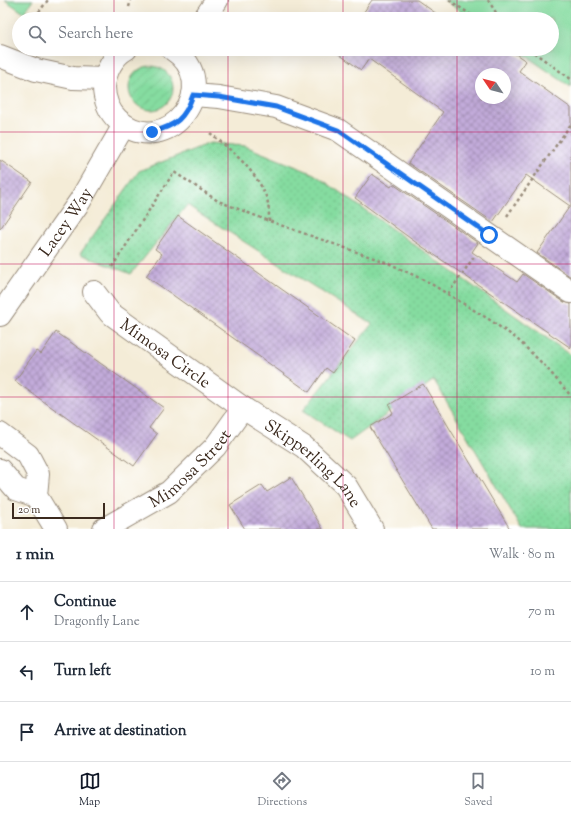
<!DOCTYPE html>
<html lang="en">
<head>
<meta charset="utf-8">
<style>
  :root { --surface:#fff; --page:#f2f2f3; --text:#1f2937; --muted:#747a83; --line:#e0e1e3; --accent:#111827 }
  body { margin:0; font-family:"Sorts Mill Goudy",serif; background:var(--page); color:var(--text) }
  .compass { position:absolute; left:475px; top:68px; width:36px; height:36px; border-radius:50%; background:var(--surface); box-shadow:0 4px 16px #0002; rotate:305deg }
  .scale { position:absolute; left:12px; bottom:10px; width:93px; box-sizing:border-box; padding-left:4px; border:2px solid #3b2a1e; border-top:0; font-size:11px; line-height:14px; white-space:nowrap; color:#3b2a1e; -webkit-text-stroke:3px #fff; paint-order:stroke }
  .stop { position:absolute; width:12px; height:12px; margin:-9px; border:3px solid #1a73e8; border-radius:50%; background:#fff }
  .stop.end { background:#1a73e8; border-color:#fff; box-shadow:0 1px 4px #0008 }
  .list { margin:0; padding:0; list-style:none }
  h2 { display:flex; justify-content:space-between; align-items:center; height:52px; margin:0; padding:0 16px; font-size:17px }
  h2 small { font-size:13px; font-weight:400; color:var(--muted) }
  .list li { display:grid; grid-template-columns:26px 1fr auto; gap:12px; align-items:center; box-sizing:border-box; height:60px; padding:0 16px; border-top:1px solid var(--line) }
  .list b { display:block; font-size:15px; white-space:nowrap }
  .list p { margin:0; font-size:13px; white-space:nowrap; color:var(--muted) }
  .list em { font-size:13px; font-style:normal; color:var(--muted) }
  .icon { flex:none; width:22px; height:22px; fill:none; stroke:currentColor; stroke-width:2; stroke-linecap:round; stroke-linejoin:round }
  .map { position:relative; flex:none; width:571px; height:529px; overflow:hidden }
  .search { position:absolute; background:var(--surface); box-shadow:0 4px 16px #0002; left:12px; right:12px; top:12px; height:44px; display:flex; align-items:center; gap:10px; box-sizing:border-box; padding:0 14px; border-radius:22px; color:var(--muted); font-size:15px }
  .sheet { height:232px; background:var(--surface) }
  nav { display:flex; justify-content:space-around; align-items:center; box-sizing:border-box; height:56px; border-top:1px solid var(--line); background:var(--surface); font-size:11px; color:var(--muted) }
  nav a { display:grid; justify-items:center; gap:2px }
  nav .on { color:var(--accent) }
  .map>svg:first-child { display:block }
  .grass { fill:url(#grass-dots); stroke:#60835f }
  .park { fill:#85dca0; stroke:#60835f }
  .garden { fill:url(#garden-furrows); stroke:#60835f }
  .building { fill:url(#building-cross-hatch); fill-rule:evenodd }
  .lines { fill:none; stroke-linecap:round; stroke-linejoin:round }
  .minor-casing { stroke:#988b7a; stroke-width:24 }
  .path { stroke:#988b7a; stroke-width:2.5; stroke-dasharray:3 3; stroke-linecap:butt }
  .minor { stroke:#fff; stroke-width:22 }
  .route { stroke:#1a73e8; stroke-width:5 }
  .grid { fill:none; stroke:#c2185b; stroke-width:1; stroke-opacity:0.55 }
  .labels { text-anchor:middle; stroke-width:4; stroke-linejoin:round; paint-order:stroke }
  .street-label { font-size:17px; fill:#3b2a1e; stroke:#fff }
</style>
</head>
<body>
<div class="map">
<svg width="571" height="529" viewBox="0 0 571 529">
  <defs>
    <pattern id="grass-dots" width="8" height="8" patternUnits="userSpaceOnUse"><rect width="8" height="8" fill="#85dca0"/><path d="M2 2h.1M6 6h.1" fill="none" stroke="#74bd89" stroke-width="1.8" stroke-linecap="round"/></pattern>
    <pattern id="garden-furrows" width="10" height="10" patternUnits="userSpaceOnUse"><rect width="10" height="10" fill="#85dca0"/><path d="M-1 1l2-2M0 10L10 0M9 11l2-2" fill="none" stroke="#74bd89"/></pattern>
    <pattern id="building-cross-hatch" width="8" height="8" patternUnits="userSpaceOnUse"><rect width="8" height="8" fill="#c2abda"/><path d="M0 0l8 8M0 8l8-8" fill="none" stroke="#9f8bb0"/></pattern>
  </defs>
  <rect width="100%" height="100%" fill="#fff"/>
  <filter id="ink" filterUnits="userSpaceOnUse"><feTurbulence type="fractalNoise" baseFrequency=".025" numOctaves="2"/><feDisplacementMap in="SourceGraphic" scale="8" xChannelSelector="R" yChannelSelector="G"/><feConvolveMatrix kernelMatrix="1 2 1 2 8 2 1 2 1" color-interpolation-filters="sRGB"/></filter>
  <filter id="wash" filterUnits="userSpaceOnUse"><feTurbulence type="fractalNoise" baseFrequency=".012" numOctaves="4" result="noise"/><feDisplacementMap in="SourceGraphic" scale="16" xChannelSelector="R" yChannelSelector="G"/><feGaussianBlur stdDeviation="0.9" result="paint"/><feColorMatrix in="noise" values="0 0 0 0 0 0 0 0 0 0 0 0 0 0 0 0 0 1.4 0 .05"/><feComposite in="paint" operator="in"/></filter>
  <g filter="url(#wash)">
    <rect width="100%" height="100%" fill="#f4ecd7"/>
    <path class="grass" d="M210,143L245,146L314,174L571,355V529H522L434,380L350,441L303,410L372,324L187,205L131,274L80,254L139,171Z"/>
    <g class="park">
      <path d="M5,0H33L24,13Z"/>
      <path d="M444,0H571V87L516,49H552V19H472Z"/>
    </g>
    <circle class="garden" cx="151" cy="88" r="22"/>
    <g id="blocks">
      <g class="building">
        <path d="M372,0H417L444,19H359Z"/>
        <path d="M338,49H508L526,61L519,71L571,108V277L537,253L570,206L526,175L493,222L408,163L443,112L369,59L361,70L336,52ZM481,74H505V98H481Z"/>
        <path d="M0,160L32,182L0,229Z"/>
        <path d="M372,174L391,187L393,184L478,243L472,252L517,282L523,274L564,302L571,304V348L414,241L355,198Z"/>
        <path d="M178,216L355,341L333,373L326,368L309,392L146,276L162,254L155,249Z"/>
        <path d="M56,332L164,408L149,428L157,434L134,466L15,381L36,351L41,354Z"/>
        <path d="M423,384L510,529H432L370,427L393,413L389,405Z"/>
        <path d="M291,477L323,529H245L230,505L262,485L267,492Z"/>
      </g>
    </g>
  </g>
  <g filter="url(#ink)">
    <use href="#blocks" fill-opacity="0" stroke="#988b7a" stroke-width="1"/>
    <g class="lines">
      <defs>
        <g id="minor">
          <path d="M204,19L217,0"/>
          <path d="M126,49C113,56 105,72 104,87C104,99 109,112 118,120C167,163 227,84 172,49"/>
          <path d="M0,56L36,70L73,78L105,79"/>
          <path d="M193,95L219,97L276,107L338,130L571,292"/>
          <path id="s1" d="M94,292L110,313L243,408L304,447L346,486L372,529"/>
          <path id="s2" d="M0,315L80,201L124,125"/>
          <path d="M0,434L28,455L38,474L36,496L56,529"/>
          <path d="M0,470L16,489L36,496"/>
          <path id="s3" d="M104,529L169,492L215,447L243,408"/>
        </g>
      </defs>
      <use href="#minor" class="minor-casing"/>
      <g class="path">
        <path d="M449,0L477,19"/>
        <path d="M488,0L500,19"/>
        <path d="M129,7L131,0"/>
        <path d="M35,17L48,0"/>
        <path d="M529,49L571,79"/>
        <path d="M210,133C232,151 257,171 267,199C269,206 269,214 269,221"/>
        <path d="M507,216L571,124"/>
        <path d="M112,267L174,172L218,201L269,221L388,263L428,282L490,320L517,339L545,366L571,396"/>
        <path d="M448,294L474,257"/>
      </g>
      <use href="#minor" class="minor"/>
    </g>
  </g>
  <g class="lines" filter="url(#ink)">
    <path class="route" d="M152,132C176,126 185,118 193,95L219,97L276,107L338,130L489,235"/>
  </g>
  <path class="grid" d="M114,0V19M228,0V19M343,0V19M457,0V19M114,49V529M228,49V529M343,49V529M457,49V529M0,132H571M0,264H571M0,397H571"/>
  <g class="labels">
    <g class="street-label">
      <text dy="6" stroke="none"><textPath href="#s2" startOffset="114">Lacey Way</textPath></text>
      <text dy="6" stroke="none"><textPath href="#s1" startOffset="95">Mimosa Circle</textPath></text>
      <text dy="6" stroke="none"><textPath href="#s1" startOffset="280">Skipperling Lane</textPath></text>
      <text dy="6" stroke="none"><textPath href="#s3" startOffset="106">Mimosa Street</textPath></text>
    </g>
  </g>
</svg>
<svg class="compass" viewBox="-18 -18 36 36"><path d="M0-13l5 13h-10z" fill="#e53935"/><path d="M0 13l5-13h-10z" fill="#747a83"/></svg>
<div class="scale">20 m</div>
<div class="stop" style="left:489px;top:235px"></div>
<div class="stop end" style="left:152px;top:132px"></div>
<div class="search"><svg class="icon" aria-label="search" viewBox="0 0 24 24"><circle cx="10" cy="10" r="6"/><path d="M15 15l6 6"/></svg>Search here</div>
</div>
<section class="sheet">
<h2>1 min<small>Walk · 80 m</small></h2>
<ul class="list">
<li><svg class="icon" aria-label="ahead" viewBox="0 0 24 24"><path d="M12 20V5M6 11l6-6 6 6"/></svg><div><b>Continue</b><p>Dragonfly Lane</p></div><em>70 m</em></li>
<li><svg class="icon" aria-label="left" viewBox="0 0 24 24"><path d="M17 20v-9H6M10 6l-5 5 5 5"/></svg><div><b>Turn left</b></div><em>10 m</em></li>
<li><svg class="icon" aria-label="arrive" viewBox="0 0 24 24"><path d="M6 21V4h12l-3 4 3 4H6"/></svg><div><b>Arrive at destination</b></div></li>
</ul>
</section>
<nav>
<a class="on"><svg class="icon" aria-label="map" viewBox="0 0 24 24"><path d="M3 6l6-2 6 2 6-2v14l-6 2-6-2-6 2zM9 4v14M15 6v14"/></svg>Map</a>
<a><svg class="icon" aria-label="directions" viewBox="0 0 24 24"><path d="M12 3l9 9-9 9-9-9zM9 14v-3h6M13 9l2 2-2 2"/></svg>Directions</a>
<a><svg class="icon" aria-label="saved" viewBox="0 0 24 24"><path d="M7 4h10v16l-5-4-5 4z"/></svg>Saved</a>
</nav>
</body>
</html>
